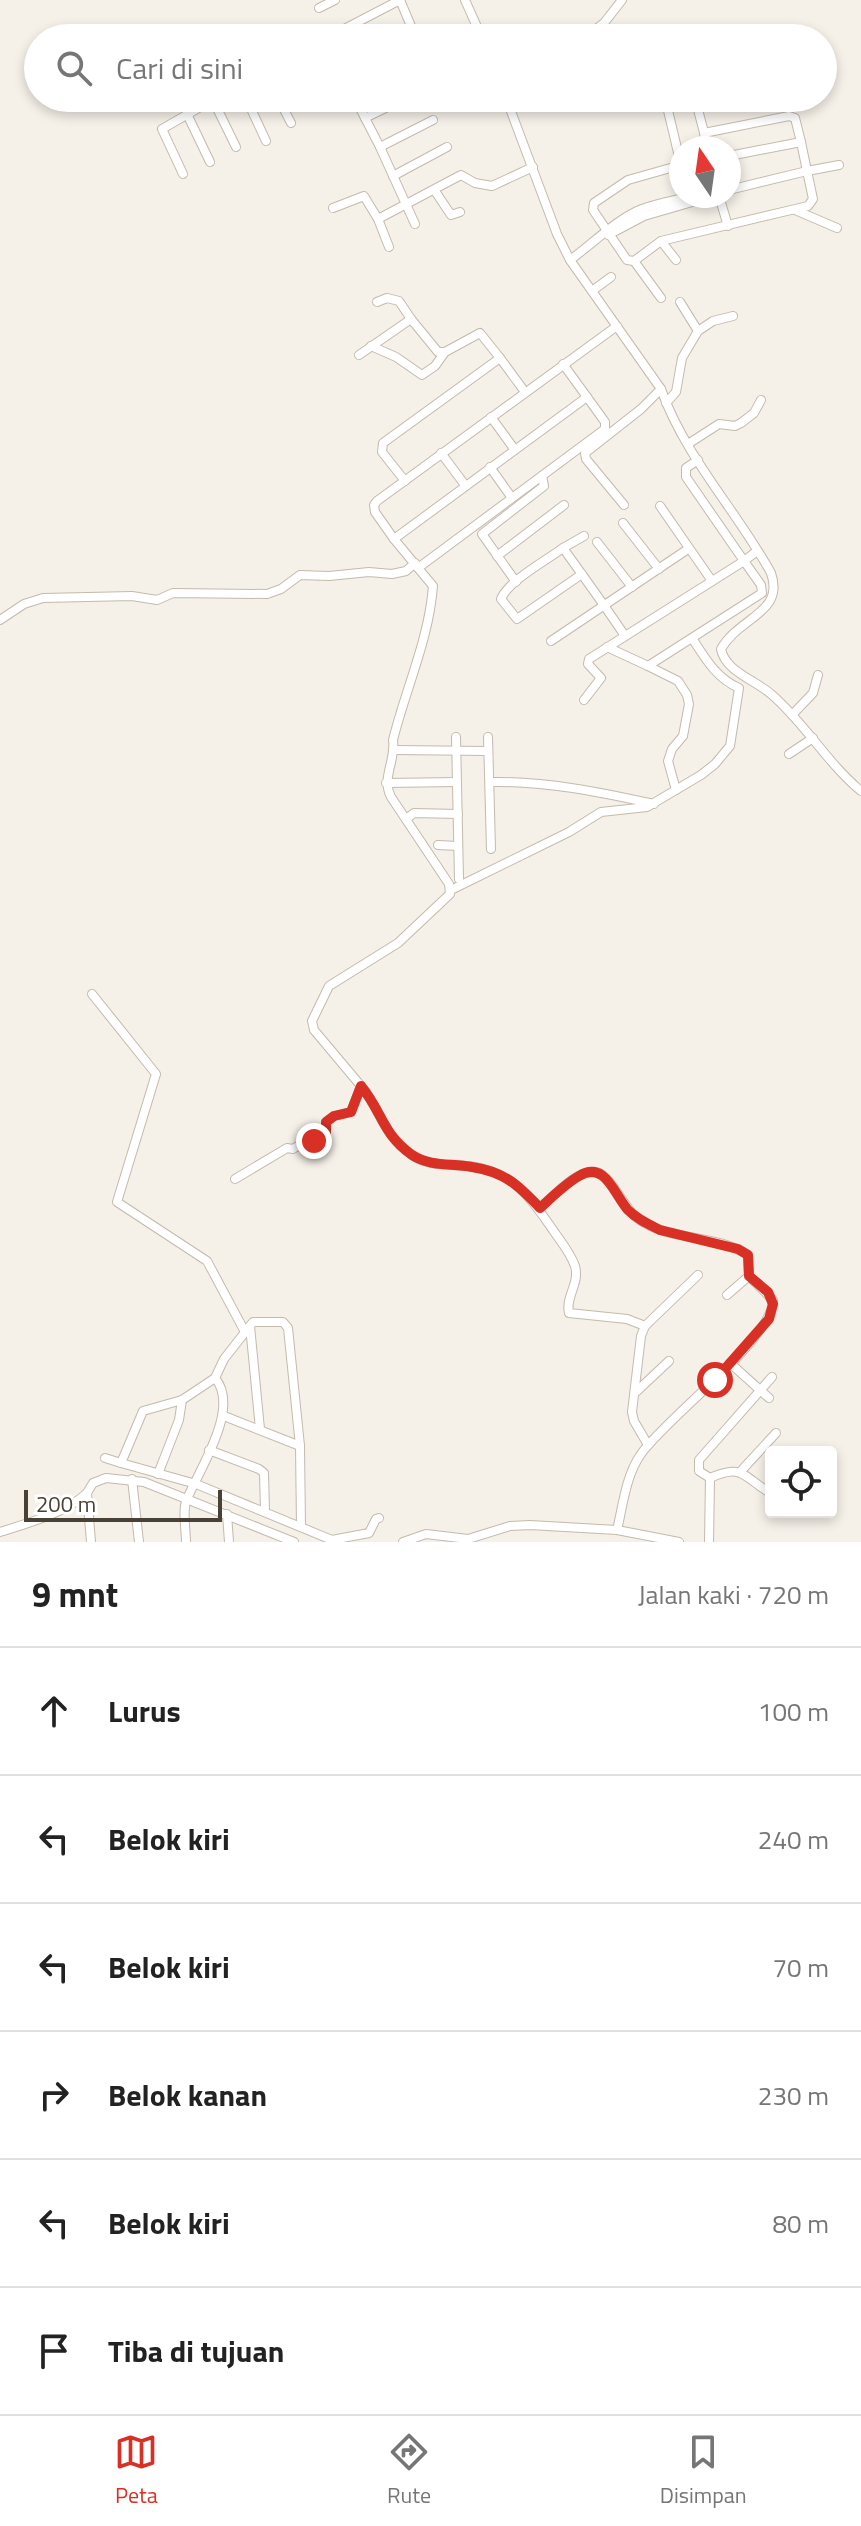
<!DOCTYPE html>
<html lang="id">
<head>
<meta charset="utf-8">
<style>
  :root { --surface:#fff; --page:#f2f2f2; --text:#222; --muted:#767676; --line:#e0e0e0; --accent:#d93025 }
  body { margin:0; font-family:"Titillium Web",sans-serif; background:var(--page); color:var(--text) }
  .controls { position:absolute; right:24px; bottom:24px; display:grid; overflow:hidden; border-radius:8px; box-shadow:0 4px 12px #0003 }
  .controls button { width:72px; height:72px; display:grid; place-items:center; padding:0; border:0; border-bottom:2px solid var(--line); background:var(--surface); color:var(--text); font:40px sans-serif }
  .compass { position:absolute; left:669px; top:136px; width:72px; height:72px; border-radius:50%; background:var(--surface); box-shadow:0 4px 12px #0003; rotate:347deg }
  .scale { position:absolute; left:24px; bottom:20px; width:198px; box-sizing:border-box; padding-left:8px; border:4px solid #494036; border-top:0; font-size:22px; line-height:28px; white-space:nowrap; color:#494036; -webkit-text-stroke:6px #fff; paint-order:stroke }
  .stop { position:absolute; width:24px; height:24px; margin:-18px; border:6px solid #d93025; border-radius:50%; background:#fff }
  .stop.end { background:#d93025; border-color:#fff; box-shadow:0 2px 8px #0008 }
  .list { margin:0; padding:0; list-style:none }
  h2 { display:flex; justify-content:space-between; align-items:center; height:104px; margin:0; padding:0 32px; font-size:34px }
  h2 small { font-size:26px; font-weight:400; color:var(--muted) }
  .list li { display:grid; grid-template-columns:52px 1fr auto; gap:24px; align-items:center; box-sizing:border-box; height:128px; padding:0 32px; border-top:2px solid var(--line) }
  .list b { display:block; font-size:30px; white-space:nowrap }
  .list em { font-size:26px; font-style:normal; color:var(--muted) }
  .icon { flex:none; width:44px; height:44px; fill:none; stroke:currentColor; stroke-width:2; stroke-linecap:round; stroke-linejoin:round }
  .map { position:relative; flex:none; width:861px; height:1542px; overflow:hidden }
  .search { position:absolute; background:var(--surface); box-shadow:0 4px 12px #0003; left:24px; right:24px; top:24px; height:88px; display:flex; align-items:center; gap:20px; box-sizing:border-box; padding:0 28px; border-radius:44px; color:var(--muted); font-size:30px }
  .sheet { height:872px; background:var(--surface) }
  nav { display:flex; justify-content:space-around; align-items:center; box-sizing:border-box; height:112px; border-top:2px solid var(--line); background:var(--surface); font-size:22px; color:var(--muted) }
  nav a { display:grid; justify-items:center; gap:4px }
  nav .on { color:var(--accent) }
  .map>svg:first-child { display:block }
  .lines { fill:none; stroke-linecap:round; stroke-linejoin:round }
  .minor-casing { stroke:#c4baad; stroke-width:10 }
  .minor { stroke:#fff; stroke-width:8 }
  .route { stroke:#d93025; stroke-width:10 }
</style>
</head>
<body>
<div class="map">
<svg width="861" height="1542" viewBox="0 0 861 1542">
  <rect width="100%" height="100%" fill="#f5f0e8"/>
  <g class="lines">
    <defs>
      <g id="minor">
        <path d="M400,0L416,38"/>
        <path d="M465,0L482,38"/>
        <path d="M319,8L335,0"/>
        <path d="M327,38L400,0"/>
        <path d="M393,38L412,28"/>
        <path d="M585,38L604,23L622,0"/>
        <path d="M246,98L266,141"/>
        <path d="M278,98L291,123"/>
        <path d="M317,98L318,100"/>
        <path d="M355,98L365,118L406,98"/>
        <path d="M447,98L450,103"/>
        <path d="M506,98L557,234L570,260L661,389C685,457 737,511 771,573C785,613 739,617 721,649C725,671 755,680 771,694C805,723 827,763 861,791"/>
        <path d="M665,98L681,165"/>
        <path d="M695,98L708,148"/>
        <path d="M213,100L236,147"/>
        <path d="M187,114L210,162"/>
        <path d="M365,118L380,147L433,120"/>
        <path d="M704,133L789,116L795,118L801,142"/>
        <path d="M380,147L415,224"/>
        <path d="M729,156L801,142L807,171L839,165"/>
        <path d="M183,174L162,129L216,98"/>
        <path d="M393,176L447,147"/>
        <path d="M435,191L451,215L460,212"/>
        <path d="M719,196L728,226"/>
        <path d="M333,208L364,196L378,219L461,175L475,183L492,186L533,167"/>
        <path d="M795,210L837,228"/>
        <path d="M378,219L389,247"/>
        <path d="M608,235L644,216L713,196"/>
        <path d="M661,241L676,260"/>
        <path d="M570,260C591,245 618,218 642,209C658,203 676,200 692,196"/>
        <path d="M634,261L627,260L593,210L594,203L628,180L681,165"/>
        <path d="M592,291L611,277"/>
        <path d="M661,298L634,261L661,241L808,206L813,199L807,171L729,190"/>
        <path d="M377,302L387,298L399,301L411,319"/>
        <path d="M698,331L713,321L733,316"/>
        <path d="M371,346L396,357L422,375L435,366L445,352"/>
        <path d="M359,355L411,319L438,352H445L480,333L500,358L383,443L382,452L405,481"/>
        <path d="M500,358L525,392"/>
        <path d="M563,364L587,397L394,539L375,512L374,505L377,501L617,326"/>
        <path d="M666,403L676,392L682,358L698,331L680,302"/>
        <path d="M491,417L515,450"/>
        <path d="M688,444L719,424L735,426L741,423L754,413L761,400"/>
        <path d="M441,453L465,485"/>
        <path d="M490,467L512,498"/>
        <path d="M624,505L586,459L585,453L641,409L661,389"/>
        <path d="M660,506L712,581"/>
        <path d="M623,523L659,569"/>
        <path d="M394,539L418,568L605,429V422L587,397"/>
        <path d="M597,542L632,587"/>
        <path d="M563,548L584,536"/>
        <path d="M497,556L564,505"/>
        <path d="M582,574L517,619L501,599C508,581 547,560 563,548C584,577 605,606 625,636"/>
        <path d="M516,582L482,534L544,486L542,476"/>
        <path d="M0,620L24,604L43,598L132,596L157,600L173,593L267,594L281,589L300,575L329,576L369,572L392,574L406,571L415,563"/>
        <path d="M551,641L688,549"/>
        <path d="M607,647L648,666L762,593L761,585L744,561L757,551"/>
        <path d="M648,666L678,681L687,695L689,704L683,736L672,749L668,761L676,790"/>
        <path d="M584,700L601,678L588,664L589,659L744,561L686,477V468L698,460"/>
        <path d="M792,715L813,693L818,675"/>
        <path d="M456,737L459,879"/>
        <path d="M488,737L491,849"/>
        <path d="M394,750L488,751"/>
        <path d="M789,754L813,738"/>
        <path d="M490,782C546,781 600,792 654,804"/>
        <path d="M386,783L457,782"/>
        <path d="M406,819L414,813L458,814"/>
        <path d="M438,845L458,846"/>
        <path d="M451,890L569,832L601,812L647,807L701,775L715,764L730,746L739,688C716,678 705,658 692,638"/>
        <path d="M92,994L156,1074L117,1202L207,1261L245,1332"/>
        <path d="M361,1086C381,1111 382,1133 411,1154C428,1167 448,1164 469,1166C514,1172 529,1196 553,1230C561,1242 570,1252 575,1266C580,1284 565,1297 569,1313L627,1319L645,1326L641,1336L632,1412L634,1421L648,1445"/>
        <path d="M235,1179L287,1148L293,1149C303,1142 315,1142 326,1136V1122L334,1116L351,1112L361,1086L314,1030L312,1021L329,986L398,943L450,894L449,884L391,797C381,778 396,761 393,740C406,688 429,639 433,586L418,568"/>
        <path d="M540,1208C554,1196 577,1169 596,1172C610,1174 624,1208 637,1218C669,1242 714,1233 748,1255L749,1276L773,1300C773,1339 666,1418 641,1454C626,1475 623,1505 617,1530"/>
        <path d="M727,1295L749,1276"/>
        <path d="M250,1326L260,1429"/>
        <path d="M645,1326L698,1275"/>
        <path d="M730,1363L769,1398"/>
        <path d="M637,1391L669,1361"/>
        <path d="M224,1416L300,1446"/>
        <path d="M209,1450L259,1469L264,1473L265,1512"/>
        <path d="M105,1458L121,1463"/>
        <path d="M741,1471L776,1433"/>
        <path d="M158,1474L179,1420L182,1400"/>
        <path d="M710,1478C741,1464 742,1475 767,1491"/>
        <path d="M132,1479L139,1542"/>
        <path d="M227,1514L229,1542"/>
        <path d="M301,1526L300,1446L288,1328L283,1322H253L224,1359L215,1378L182,1400L143,1411L121,1463L196,1484L332,1540L369,1533L376,1519L379,1518"/>
        <path d="M0,1532C26,1524 67,1512 87,1493"/>
        <path d="M91,1542L87,1493L93,1483L106,1478L144,1482L294,1542"/>
        <path d="M186,1542C186,1530 182,1509 187,1499C199,1470 241,1408 215,1378"/>
        <path d="M403,1542L426,1534L468,1539L510,1526L530,1525L617,1530L679,1542"/>
        <path d="M709,1542L710,1478L699,1471V1460L772,1377"/>
      </g>
    </defs>
    <use href="#minor" class="minor-casing"/>
    <use href="#minor" class="minor"/>
  </g>
  <g class="lines">
    <path class="route" d="M314,1141L326,1136V1122L334,1116L351,1112L361,1086C382,1111 382,1134 412,1155C431,1167 451,1163 472,1167C505,1172 518,1185 540,1208C552,1197 565,1184 579,1176C605,1160 614,1194 628,1210C637,1219 648,1224 660,1230L738,1249L748,1255L749,1276L768,1292L773,1304L769,1319L715,1380"/>
  </g>
</svg>
<div class="controls">
<button><svg class="icon" aria-label="locate" viewBox="0 0 24 24"><circle cx="12" cy="12" r="6"/><path d="M12 2v4M12 18v4M2 12h4M18 12h4"/></svg></button>
</div>
<svg class="compass" viewBox="-18 -18 36 36"><path d="M0-13l5 13h-10z" fill="#e53935"/><path d="M0 13l5-13h-10z" fill="#767676"/></svg>
<div class="scale">200 m</div>
<div class="stop" style="left:715px;top:1380px"></div>
<div class="stop end" style="left:314px;top:1141px"></div>
<div class="search"><svg class="icon" aria-label="search" viewBox="0 0 24 24"><circle cx="10" cy="10" r="6"/><path d="M15 15l6 6"/></svg>Cari di sini</div>
</div>
<section class="sheet">
<h2>9 mnt<small>Jalan kaki · 720 m</small></h2>
<ul class="list">
<li><svg class="icon" aria-label="ahead" viewBox="0 0 24 24"><path d="M12 20V5M6 11l6-6 6 6"/></svg><div><b>Lurus</b></div><em>100 m</em></li>
<li><svg class="icon" aria-label="left" viewBox="0 0 24 24"><path d="M17 20v-9H6M10 6l-5 5 5 5"/></svg><div><b>Belok kiri</b></div><em>240 m</em></li>
<li><svg class="icon" aria-label="left" viewBox="0 0 24 24"><path d="M17 20v-9H6M10 6l-5 5 5 5"/></svg><div><b>Belok kiri</b></div><em>70 m</em></li>
<li><svg class="icon" aria-label="right" viewBox="0 0 24 24"><path d="M7 20v-9h11M14 6l5 5-5 5"/></svg><div><b>Belok kanan</b></div><em>230 m</em></li>
<li><svg class="icon" aria-label="left" viewBox="0 0 24 24"><path d="M17 20v-9H6M10 6l-5 5 5 5"/></svg><div><b>Belok kiri</b></div><em>80 m</em></li>
<li><svg class="icon" aria-label="arrive" viewBox="0 0 24 24"><path d="M6 21V4h12l-3 4 3 4H6"/></svg><div><b>Tiba di tujuan</b></div></li>
</ul>
</section>
<nav>
<a class="on"><svg class="icon" aria-label="map" viewBox="0 0 24 24"><path d="M3 6l6-2 6 2 6-2v14l-6 2-6-2-6 2zM9 4v14M15 6v14"/></svg>Peta</a>
<a><svg class="icon" aria-label="directions" viewBox="0 0 24 24"><path d="M12 3l9 9-9 9-9-9zM9 14v-3h6M13 9l2 2-2 2"/></svg>Rute</a>
<a><svg class="icon" aria-label="saved" viewBox="0 0 24 24"><path d="M7 4h10v16l-5-4-5 4z"/></svg>Disimpan</a>
</nav>
</body>
</html>
